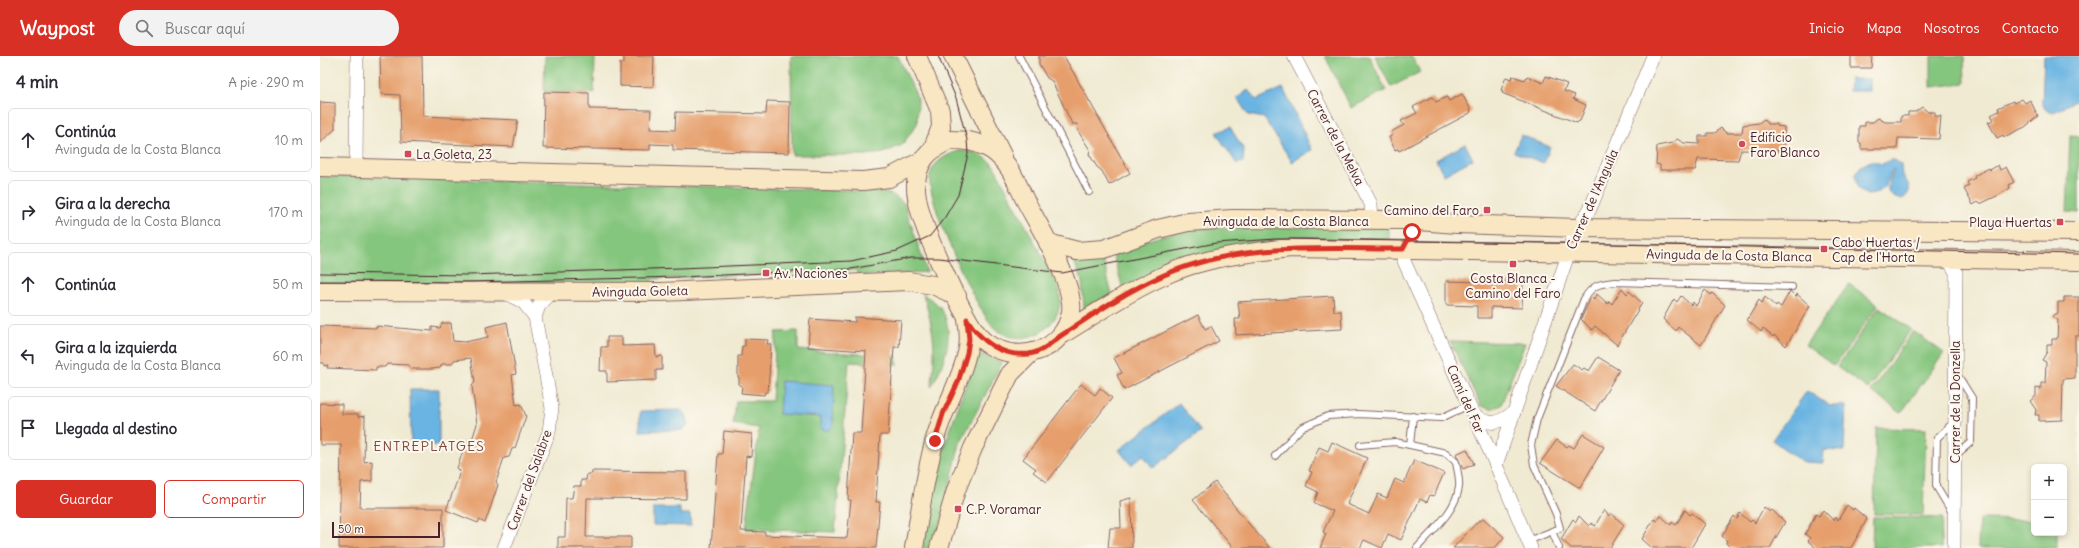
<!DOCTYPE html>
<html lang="es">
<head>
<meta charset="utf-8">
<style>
  :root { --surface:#fff; --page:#f2f2f3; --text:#2b2b33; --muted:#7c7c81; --line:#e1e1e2; --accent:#d93025 }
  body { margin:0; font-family:Delius,sans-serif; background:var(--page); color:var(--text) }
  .controls { position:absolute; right:12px; bottom:12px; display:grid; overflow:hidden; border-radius:6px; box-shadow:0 2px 6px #0003 }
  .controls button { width:36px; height:36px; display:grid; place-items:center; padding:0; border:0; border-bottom:1px solid var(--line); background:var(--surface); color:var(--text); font:20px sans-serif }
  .scale { position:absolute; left:12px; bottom:10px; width:108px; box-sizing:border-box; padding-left:4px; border:2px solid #4a1f2b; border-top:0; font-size:11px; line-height:14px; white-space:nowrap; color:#4a1f2b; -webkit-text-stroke:3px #fbf7ec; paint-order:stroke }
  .stop { position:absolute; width:12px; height:12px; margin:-9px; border:3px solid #d93025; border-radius:50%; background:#fff }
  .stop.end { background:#d93025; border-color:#fff; box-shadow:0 1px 4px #0008 }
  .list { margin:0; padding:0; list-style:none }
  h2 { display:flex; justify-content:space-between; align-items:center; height:52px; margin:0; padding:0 16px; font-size:17px }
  h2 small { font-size:13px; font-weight:400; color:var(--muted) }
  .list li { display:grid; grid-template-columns:26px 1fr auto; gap:12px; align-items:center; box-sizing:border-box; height:64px; margin:0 8px 8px; padding:0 8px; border:1px solid var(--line); border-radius:6px }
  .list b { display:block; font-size:15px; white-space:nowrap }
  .list p { margin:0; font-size:13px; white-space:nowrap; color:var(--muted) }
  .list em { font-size:13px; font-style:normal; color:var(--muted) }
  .actions { display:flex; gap:8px; padding:12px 16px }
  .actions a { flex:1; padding:9px 0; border:1px solid var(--accent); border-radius:6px; text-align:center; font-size:14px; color:var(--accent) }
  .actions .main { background:var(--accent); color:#fff }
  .icon { flex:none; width:22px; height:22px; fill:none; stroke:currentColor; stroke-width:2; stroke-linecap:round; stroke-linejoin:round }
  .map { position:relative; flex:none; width:1759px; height:492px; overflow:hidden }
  header { display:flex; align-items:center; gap:24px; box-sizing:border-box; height:56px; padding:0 20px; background:var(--accent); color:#fff }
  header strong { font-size:19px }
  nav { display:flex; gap:22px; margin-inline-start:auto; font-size:14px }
  .search { width:280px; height:36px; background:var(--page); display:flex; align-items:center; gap:10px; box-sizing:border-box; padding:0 14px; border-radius:22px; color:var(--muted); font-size:15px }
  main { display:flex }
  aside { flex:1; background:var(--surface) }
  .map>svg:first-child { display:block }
  .green { fill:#85c67e; stroke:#687254 }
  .water { fill:#69b4e2; stroke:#5a6a86 }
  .building { fill:#e69f6c }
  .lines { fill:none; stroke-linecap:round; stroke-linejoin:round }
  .lane-casing { stroke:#846665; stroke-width:8 }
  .street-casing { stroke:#846665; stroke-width:14 }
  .secondary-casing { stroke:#846665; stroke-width:20 }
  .lane { stroke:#fff; stroke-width:6 }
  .street { stroke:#fff; stroke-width:13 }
  .secondary { stroke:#f9e7c3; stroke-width:18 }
  .tram { stroke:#4a1f2b; stroke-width:1 }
  .route { stroke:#d93025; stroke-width:5 }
  .poi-dot { fill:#d1495b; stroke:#fbf7ec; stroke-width:1.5 }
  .labels { text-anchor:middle; stroke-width:4; stroke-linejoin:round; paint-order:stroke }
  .street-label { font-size:13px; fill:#4a1f2b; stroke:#fbf7ec }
  .poi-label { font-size:13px; fill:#4a1f2b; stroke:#fbf7ec; text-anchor:start }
  .neighbourhood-label { font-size:14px; letter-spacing:1px; fill:#814c42; stroke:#fbf7ec }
</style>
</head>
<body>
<header>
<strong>Waypost</strong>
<div class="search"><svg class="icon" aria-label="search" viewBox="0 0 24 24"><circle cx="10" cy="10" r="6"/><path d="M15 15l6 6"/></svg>Buscar aquí</div>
<nav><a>Inicio</a><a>Mapa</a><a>Nosotros</a><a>Contacto</a></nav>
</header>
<main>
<aside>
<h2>4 min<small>A pie · 290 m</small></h2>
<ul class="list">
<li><svg class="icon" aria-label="ahead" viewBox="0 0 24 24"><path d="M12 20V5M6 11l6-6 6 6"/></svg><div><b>Continúa</b><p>Avinguda de la Costa Blanca</p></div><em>10 m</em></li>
<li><svg class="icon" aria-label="right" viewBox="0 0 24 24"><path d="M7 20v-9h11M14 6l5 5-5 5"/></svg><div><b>Gira a la derecha</b><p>Avinguda de la Costa Blanca</p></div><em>170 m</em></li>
<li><svg class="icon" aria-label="ahead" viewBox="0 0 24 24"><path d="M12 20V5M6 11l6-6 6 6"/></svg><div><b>Continúa</b></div><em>50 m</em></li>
<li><svg class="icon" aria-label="left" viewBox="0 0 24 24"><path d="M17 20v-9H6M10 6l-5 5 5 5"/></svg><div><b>Gira a la izquierda</b><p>Avinguda de la Costa Blanca</p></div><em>60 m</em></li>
<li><svg class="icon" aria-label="arrive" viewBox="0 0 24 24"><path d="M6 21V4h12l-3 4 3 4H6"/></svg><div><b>Llegada al destino</b></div></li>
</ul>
<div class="actions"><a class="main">Guardar</a><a>Compartir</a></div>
</aside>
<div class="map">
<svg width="1759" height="492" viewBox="0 0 1759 492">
  <rect width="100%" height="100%" fill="#fbf7ec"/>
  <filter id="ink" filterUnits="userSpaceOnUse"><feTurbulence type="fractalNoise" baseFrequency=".025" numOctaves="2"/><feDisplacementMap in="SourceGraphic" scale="8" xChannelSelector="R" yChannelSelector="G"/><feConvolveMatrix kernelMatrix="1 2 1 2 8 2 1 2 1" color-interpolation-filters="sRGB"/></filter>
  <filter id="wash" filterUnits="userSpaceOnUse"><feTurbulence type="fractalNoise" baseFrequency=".012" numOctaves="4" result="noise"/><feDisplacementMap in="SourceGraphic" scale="16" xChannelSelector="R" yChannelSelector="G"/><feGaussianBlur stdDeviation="0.9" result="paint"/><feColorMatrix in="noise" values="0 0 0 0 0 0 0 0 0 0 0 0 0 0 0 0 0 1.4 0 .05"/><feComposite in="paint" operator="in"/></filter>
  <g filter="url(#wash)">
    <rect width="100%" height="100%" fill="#f0ead2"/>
    <g class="green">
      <path d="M225,0H275L274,37L224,36Z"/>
      <path d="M471,0H578L598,43L597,68L582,89L563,97L546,99H472Z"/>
      <path d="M1005,0H1049L1066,34L1031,52Z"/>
      <path d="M1055,0H1092L1100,16L1071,31Z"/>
      <path d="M1611,0H1644L1645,27L1611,31Z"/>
      <path d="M1750,79L1759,80V157L1747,156Z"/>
      <path d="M639,95C654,95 664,98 674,110L739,232C740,240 741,248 738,256C728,280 698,290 677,274C658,261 605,142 610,119C614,105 626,99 639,95Z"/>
      <path d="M0,120L555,135L571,138L584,147L607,216L537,220V214L332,223L331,228L0,230Z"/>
      <path d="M1069,171V186L971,184L803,233L793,198L824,185L870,172Z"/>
      <path d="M752,200H782L792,239L767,253H764L762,225Z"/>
      <path d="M1529,228L1558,249L1514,310L1485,289Z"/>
      <path d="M603,238C608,242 616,246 620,251C637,276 624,309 611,331C617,294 614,274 603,238Z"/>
      <path d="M1559,251L1591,273L1548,333L1517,311Z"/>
      <path d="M478,275V294L576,300L578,309L529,306L515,476L426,473L439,372L413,368L416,345H452L456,276Z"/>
      <path d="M1593,275L1624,297L1581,357L1551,335Z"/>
      <path d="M1130,285L1205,287L1181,349L1171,353L1161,350Z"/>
      <path d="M657,297L682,307L640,387L615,492H603L617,412Z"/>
      <path d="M1556,372L1606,373L1603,459L1554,458Z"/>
      <path d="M1553,461L1622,462L1621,492H1552Z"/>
      <path d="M1659,463L1714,464V477H1737V492H1658Z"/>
    </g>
    <g class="water">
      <path d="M1724,0H1759V37H1756L1757,44L1732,57L1725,53L1722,47Z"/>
      <path d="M1530,23H1550V35H1529Z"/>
      <path d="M963,32L992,94L972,106L944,62L928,59L917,42L928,34L936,44Z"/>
      <path d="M910,71L924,94L923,106L917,108L896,77Z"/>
      <path d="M1201,79L1230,91L1224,107L1194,96Z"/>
      <path d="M1145,88L1153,103L1124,119L1116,104Z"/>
      <path d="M1570,104H1575L1581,109L1582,121C1600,134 1580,154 1568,135V129L1574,114L1573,113C1566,127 1565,138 1547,139L1538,133L1535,120L1541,110L1551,105L1562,108Z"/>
      <path d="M461,325L514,329L513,369L508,375L500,372V361L459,358Z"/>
      <path d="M90,333H119V389L91,390Z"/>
      <path d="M1487,335L1510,350H1526L1524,395L1504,394L1503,407L1482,406L1452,384Z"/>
      <path d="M859,347L881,376L833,412L823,399L811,409L799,394Z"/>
      <path d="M361,354L367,360L368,369L362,374L320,375V355Z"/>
      <path d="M333,452H360V458H370L371,470L333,469Z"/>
    </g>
    <g id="blocks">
      <g class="building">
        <path d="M60,0H102L103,60L198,64L193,91L81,86L80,39L61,38Z"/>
        <path d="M304,0H334L333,31L300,30V7H304Z"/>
        <path d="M719,0H744L810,117L789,129L782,115L777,111L769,98L770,94L758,75L757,68H752L732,25L727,22L719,8Z"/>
        <path d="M1531,0H1552L1551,12H1531Z"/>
        <path d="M1192,20L1205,24L1207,20L1223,27L1226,20L1247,28L1244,35L1255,39L1253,43L1266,49L1260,65H1259L1257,67L1182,37L1183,35L1181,34L1186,21L1191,23Z"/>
        <path d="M224,36L269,37V53L331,54L330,73L355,74L356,56L446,58L447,45L470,46L469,97L353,94V89L330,88V94L223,92Z"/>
        <path d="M1142,38L1151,54L1150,57L1079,95L1078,93L1075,94L1069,81L1073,79L1071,76L1084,69L1081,65L1097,57L1093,51L1112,41L1116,46L1127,41L1129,45Z"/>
        <path d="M1702,43L1705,47L1710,44L1718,60L1705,71L1684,81L1683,79L1677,82L1668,66L1674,64L1671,59L1679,55L1678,52L1693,45L1694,47Z"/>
        <path d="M0,46L15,47V73L0,87Z"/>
        <path d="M1602,51L1608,56H1615V60H1621L1619,83L1578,82L1577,93H1541V87H1539V70H1545V66H1553L1558,62L1565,66H1581V60H1588V56H1595Z"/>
        <path d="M1444,63L1448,68H1457V70L1464,71V90H1461V95L1421,94L1418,104L1378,103L1375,114H1340V109L1336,108L1337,90L1352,87L1357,83L1364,87L1379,88V80H1387V77H1395L1401,72L1406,77H1422L1423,69L1439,67Z"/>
        <path d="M1678,109L1680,114L1686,111L1694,126L1689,129L1690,132L1681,138L1660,148L1658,146L1653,149L1644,133L1649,130L1647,126L1655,122L1654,120L1669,112L1670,114Z"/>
        <path d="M1126,225L1203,227L1202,252L1171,251V262H1157V250L1126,249Z"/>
        <path d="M1302,232L1307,238L1309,235L1322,247L1297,289L1275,270L1272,274L1261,263L1271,241L1274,244L1277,238L1288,248L1289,245L1292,248Z"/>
        <path d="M1385,234L1391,239L1392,237L1405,249L1381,289L1358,271L1356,275L1343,263L1354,243L1357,246L1361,240L1371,249L1373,246L1376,250Z"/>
        <path d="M1470,235L1476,241L1477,238L1490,250L1466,290L1454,279L1453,281L1443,272L1441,276L1427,264L1439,244L1442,247L1445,241L1456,251L1457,248L1461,251Z"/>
        <path d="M1013,240L1014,255H1021L1022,273L916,279L915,263H920L918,246Z"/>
        <path d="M1744,241H1759V280H1755V322L1743,323L1742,364L1719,365V359H1715L1716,354L1710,345L1716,340V332L1721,333V327H1725L1726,306L1722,304L1727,296V289H1732V283H1737L1738,264L1732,260L1738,257V246H1744Z"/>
        <path d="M878,259L885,273L891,270L899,285L804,334L797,319L802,317L794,302Z"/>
        <path d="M535,261L581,264L579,291H574L568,379H560L556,446H560L556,492H391L398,398H402L404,375L432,378L431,401L426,400L421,475L445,476V479L527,482L531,444H528L532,377H541L546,295L488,291L490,263L535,266Z"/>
        <path d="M187,266L196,318L192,319L196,349L201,348L206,360L195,392L192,393L189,401L184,402L176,426L178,429L165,467L159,464L158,467L126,454L137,425L140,415L137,412L147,384L151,387L157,368L152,330L155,326L151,302L134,304L132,308H122L120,312L112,313H91L89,309L67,308L65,311H56V314L7,312L8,309L4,310V307H0V270L57,272V270L112,275V271L120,272L122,267H131L133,285L145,286L168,281L166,271Z"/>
        <path d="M287,281H302V290L335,289L336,301L342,300V314H336V324L287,326V315H280L281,291H287Z"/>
        <path d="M425,283L448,284L447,288H451L448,336H445L444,339L421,337L422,330L419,329V321H418V300H421L422,290H425Z"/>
        <path d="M1278,301L1299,314L1275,355L1236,330L1253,308L1262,314L1264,312L1269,315Z"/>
        <path d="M761,328L775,339L780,332L792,342L727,426L713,416L716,413L703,403Z"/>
        <path d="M0,347L22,348V358H38V361L45,360L44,406L52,405V425L41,426L40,452H123V492H19L21,389H0Z"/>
        <path d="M1263,378L1284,391L1260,432L1220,407L1237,384L1247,391L1249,389L1254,392Z"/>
        <path d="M1012,386L1047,402L1027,448L1049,458L1058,438L1067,442L1075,423L1084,427L1094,404L1124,417L1114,440L1110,439L1107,446L1100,443L1081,484L1068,478L1062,492L1044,484L1040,492H1000L1006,478L1003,476L1013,455L994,447L998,436L986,430L992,416L989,415L999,391L1008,395Z"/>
        <path d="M1147,393L1154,408L1143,413L1136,398Z"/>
        <path d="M272,415L366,416V443L267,442L266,481H311V492H238V481H245L246,442H252L254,430H261V424H266L267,418H272Z"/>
        <path d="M895,426L929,468L950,492H913L873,444Z"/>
        <path d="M811,442L812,492H788L790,472H801L800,445Z"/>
        <path d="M1527,449L1533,454L1534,452L1547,463L1531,492H1496L1488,485L1490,482L1485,478L1496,458L1499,460L1503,454L1513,464L1515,461L1518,464Z"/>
        <path d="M1444,451L1450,456L1452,454L1465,466L1450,492H1411L1406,487L1407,485L1402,480L1414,460L1417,463L1420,457L1430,466L1432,464L1435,467Z"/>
        <path d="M1284,454L1289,460L1291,457L1304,469L1290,492H1251L1241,483L1253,463L1256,466L1259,460L1269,470L1271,467L1275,470Z"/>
        <path d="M1365,454L1370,459L1372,457L1385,468L1371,492H1332L1322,483L1334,463L1337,465L1340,459L1351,469L1352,466L1356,469Z"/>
        <path d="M1163,462L1184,481L1175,492H1133L1159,464L1161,465Z"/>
      </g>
    </g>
  </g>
  <g filter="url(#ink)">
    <use href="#blocks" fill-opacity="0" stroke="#846665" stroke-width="1"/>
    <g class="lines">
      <defs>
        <g id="lane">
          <path d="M699,0L769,136"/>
          <path d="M1093,360L1090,389L1126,397L1136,406C1137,414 1140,423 1139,431C1136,455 1112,475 1097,492"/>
          <path d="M1040,389L1075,386L1090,389"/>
          <path d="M955,400L981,372L1008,360L1038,358L1121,362L1149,349"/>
          <path d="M1635,400L1651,386L1652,342L1637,318"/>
          <path d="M1631,455L1616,430L1617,382L1634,366"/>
          <path d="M1232,475L1239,492"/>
          <path d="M1208,485L1240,472L1236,458L1214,409L1211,389L1217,363L1264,243C1273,228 1279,228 1295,226L1472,231"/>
        </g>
        <g id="street">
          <path d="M974,0L1051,148L1052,165"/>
          <path d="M36,112L37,0"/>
          <path d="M1083,193L1084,205L1176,409L1211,492"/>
          <path d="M1627,202L1636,216L1634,492"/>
          <path d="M185,237L203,246L215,261"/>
          <path d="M1153,358C1170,371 1178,368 1194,356"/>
          <path d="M1176,409L1249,196C1251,179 1261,167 1270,153L1333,0"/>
          <path d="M184,492L229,376L232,352L215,261L219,250L232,236"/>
        </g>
        <g id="secondary">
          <path d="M597,0L620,55L621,71L613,92"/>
          <path d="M633,0L683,101"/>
          <path d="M630,84C644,84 656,85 668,92C674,95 682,103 686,108C694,118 699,131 704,142C718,169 755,227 751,256C744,296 698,309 666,287C647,274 607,180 600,155C597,144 594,131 597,120C601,100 613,92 630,84Z"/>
          <path d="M0,111L543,125L569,122L603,104"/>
          <path d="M728,187L757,195L784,193L838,173L868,166L912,163L1085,164L1137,168L1257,172L1759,176"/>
          <path d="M0,235L341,236L588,225L613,229L637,240"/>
          <path d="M743,278C776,257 808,236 843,220C881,202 930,196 971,192L1759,205"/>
          <path d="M594,492C600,456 605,419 615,383C623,354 640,327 647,297C650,286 649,275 647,264"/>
          <path d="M619,492L636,434L653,392L690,318L710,298"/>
        </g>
      </defs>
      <use href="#lane" class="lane-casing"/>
      <use href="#street" class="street-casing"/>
      <use href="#secondary" class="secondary-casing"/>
      <use href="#lane" class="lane"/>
      <use href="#street" class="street"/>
      <use href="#secondary" class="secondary"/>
      <g class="tram">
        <path d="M0,217L149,219L360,212L531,205L577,195L610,180L625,161L638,139L648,98L647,84L636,42L618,0"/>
        <path d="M0,225L149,226L361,221L531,213L591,202H619L742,217L896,187L956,183L1291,188L1759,198"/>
      </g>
    </g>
  </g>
  <g class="lines" filter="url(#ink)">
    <path class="route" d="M615,385L623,358L638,326L647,297L649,283L647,263C661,285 681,301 709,298C724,296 733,284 745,277C776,256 809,234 844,219C920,186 1003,193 1083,193L1092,176"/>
  </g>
  <g class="poi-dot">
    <circle cx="1422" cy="88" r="4"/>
    <rect x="84" y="94" width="8" height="8" rx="2"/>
    <rect x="1163" y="150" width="8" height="8" rx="2"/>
    <rect x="1736" y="162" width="8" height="8" rx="2"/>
    <rect x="1500" y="189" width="8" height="8" rx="2"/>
    <rect x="1189" y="204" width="8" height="8" rx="2"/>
    <rect x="442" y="213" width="8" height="8" rx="2"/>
    <rect x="634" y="449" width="8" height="8" rx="2"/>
  </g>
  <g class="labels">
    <g class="street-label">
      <text transform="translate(1016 81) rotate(62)" y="5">Carrer de la Melva</text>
      <text transform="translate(1272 143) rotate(-66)" y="5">Carrer de l'Anguila</text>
      <text x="966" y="170">Avinguda de la Costa Blanca</text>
      <text transform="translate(1409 199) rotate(1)" y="5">Avinguda de la Costa Blanca</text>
      <text transform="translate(320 235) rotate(-1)" y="5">Avinguda Goleta</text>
      <text transform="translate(1146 343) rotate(66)" y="5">Camí del Far</text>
      <text transform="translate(1635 346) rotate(-90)" y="5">Carrer de la Donzella</text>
      <text transform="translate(209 424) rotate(-70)" y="5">Carrer del Salabre</text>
    </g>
    <g class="poi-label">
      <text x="1430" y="86">Edificio<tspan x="1430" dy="15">Faro Blanco</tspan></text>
      <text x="96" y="103">La Goleta, 23</text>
      <text x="1159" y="159" text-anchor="end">Camino del Faro</text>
      <text x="1732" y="171" text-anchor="end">Playa Huertas</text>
      <text x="1512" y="191">Cabo Huertas /<tspan x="1512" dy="15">Cap de l'Horta</tspan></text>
      <text x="454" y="222">Av. Naciones</text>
      <text x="1193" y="227" text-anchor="middle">Costa Blanca -<tspan x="1193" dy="15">Camino del Faro</tspan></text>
      <text x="646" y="458">C.P. Voramar</text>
    </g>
    <g class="neighbourhood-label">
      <text x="109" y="395">ENTREPLATGES</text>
    </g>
  </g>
</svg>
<div class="controls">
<button>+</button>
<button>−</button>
</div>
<div class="scale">50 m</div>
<div class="stop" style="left:1092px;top:176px"></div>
<div class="stop end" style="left:615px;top:385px"></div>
</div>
</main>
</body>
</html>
